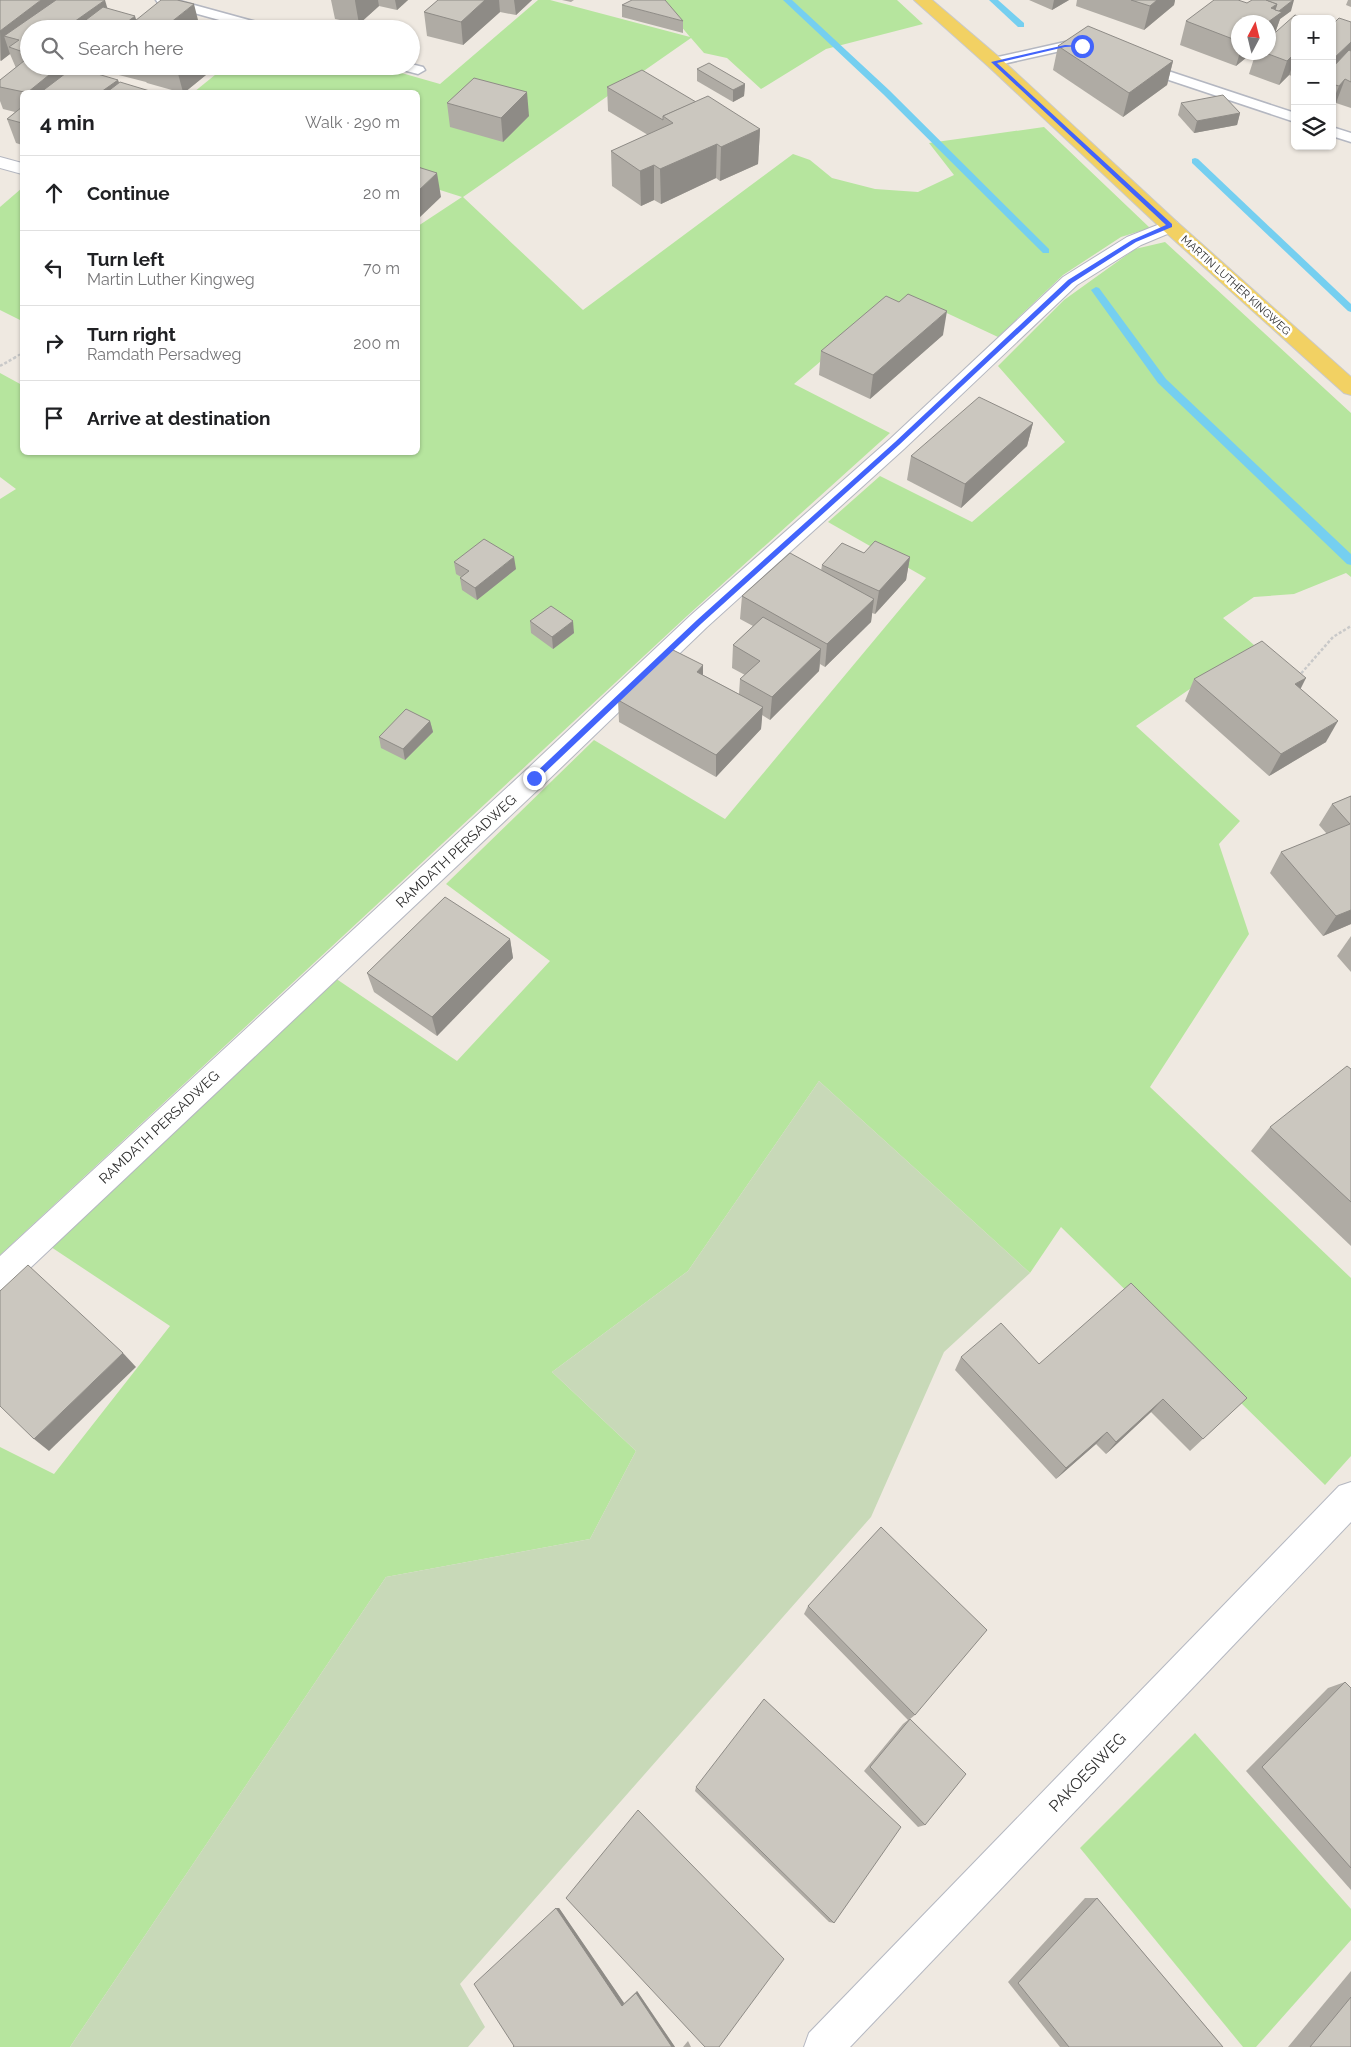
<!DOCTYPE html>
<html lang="en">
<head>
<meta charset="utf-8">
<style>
  :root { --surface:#fff; --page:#f2f2f2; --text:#202124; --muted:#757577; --line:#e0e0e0 }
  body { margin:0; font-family:Raleway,sans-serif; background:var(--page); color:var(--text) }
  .controls { position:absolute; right:15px; top:15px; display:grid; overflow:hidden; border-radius:8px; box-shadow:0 1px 4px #0004 }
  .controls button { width:45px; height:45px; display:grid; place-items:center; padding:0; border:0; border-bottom:1px solid var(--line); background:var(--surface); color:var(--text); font:25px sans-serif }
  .compass { position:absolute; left:1231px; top:15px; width:45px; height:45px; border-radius:50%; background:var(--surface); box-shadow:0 1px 4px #0004; rotate:7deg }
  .stop { position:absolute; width:15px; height:15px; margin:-11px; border:4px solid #4264fb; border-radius:50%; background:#fff }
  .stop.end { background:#4264fb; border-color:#fff; box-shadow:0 1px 5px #0008 }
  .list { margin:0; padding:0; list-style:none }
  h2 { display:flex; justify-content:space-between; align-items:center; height:65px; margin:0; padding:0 20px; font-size:21px }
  h2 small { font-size:16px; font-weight:400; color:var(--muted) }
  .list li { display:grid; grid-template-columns:32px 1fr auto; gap:15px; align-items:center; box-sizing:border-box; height:75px; padding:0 20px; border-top:1px solid var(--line) }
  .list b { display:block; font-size:19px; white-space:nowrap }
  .list p { margin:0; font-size:16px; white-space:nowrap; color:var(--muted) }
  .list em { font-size:16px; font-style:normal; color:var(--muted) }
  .icon { flex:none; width:28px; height:28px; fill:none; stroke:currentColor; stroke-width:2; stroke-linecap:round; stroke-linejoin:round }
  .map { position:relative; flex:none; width:1351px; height:2047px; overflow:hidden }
  .search { position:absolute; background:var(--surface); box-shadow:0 1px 4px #0004; left:20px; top:20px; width:400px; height:55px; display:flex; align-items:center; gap:12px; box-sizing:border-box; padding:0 18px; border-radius:28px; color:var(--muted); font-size:19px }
  .panel { position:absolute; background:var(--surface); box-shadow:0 1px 4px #0004; left:20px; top:90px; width:400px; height:365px; border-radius:8px }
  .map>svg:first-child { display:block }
  .green { fill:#b6e59e }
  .cemetery { fill:#c8d9b8 }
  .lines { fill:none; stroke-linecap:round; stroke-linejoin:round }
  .stream { fill:#75cff0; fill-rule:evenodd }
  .service-casing { stroke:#b4b7c1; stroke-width:3 }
  .minor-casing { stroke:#b4b7c1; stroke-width:2 }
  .primary-casing { stroke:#c9c9c9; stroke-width:2 }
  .path-far1 { stroke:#c9c9c9; stroke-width:2; stroke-dasharray:2.5 2; stroke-linecap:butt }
  .path { stroke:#c9c9c9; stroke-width:2.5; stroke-dasharray:3 2; stroke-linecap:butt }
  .service { fill:#fff; fill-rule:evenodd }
  .minor { fill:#fff; fill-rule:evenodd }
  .primary { fill:#f2d163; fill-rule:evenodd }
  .wall { fill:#afaba4 }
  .shaded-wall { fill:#8e8b86 }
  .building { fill:#cbc7bf; stroke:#8e8b86 }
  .route { fill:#4264fb }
  .labels { text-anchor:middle; stroke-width:5; stroke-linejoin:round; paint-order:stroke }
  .far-street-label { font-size:11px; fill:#2e2e2e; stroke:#fff }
  .street-label { font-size:14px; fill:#2e2e2e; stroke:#fff }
  .near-street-label { font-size:16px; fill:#2e2e2e; stroke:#fff }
</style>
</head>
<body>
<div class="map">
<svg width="1351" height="2047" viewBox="0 0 1351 2047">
  <rect width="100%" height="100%" fill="#efe9e1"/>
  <g class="green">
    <path d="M538,0H550L690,37L659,0H897L923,24L826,49L761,89L727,58L704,53L691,38L463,197L583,310L793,154L810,160L832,178L875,189L918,192L954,175L929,143L1044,127L1150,228L1121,237L1063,275L998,337L936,308L888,304L794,384L890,433L687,616L0,1255V499L16,489L0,477V373L22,385V452H418V226L462,197L418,183V92H194L226,66H377L440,84Z"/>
    <path d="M22,188V321L0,310V207Z"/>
    <path d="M1165,242L1351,413V577L1346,573L1294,594L1254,597L1223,618L1254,645L1136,726L1240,821L1219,844L1249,934L1150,1087L1351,1278V1456L1325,1485L1061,1227L1030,1273L819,1081L688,1271L552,1372L636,1451L590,1539L386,1577L70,2047H0V1447L54,1474L170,1326L51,1247L335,978L457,1061L550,961L446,884L594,740L725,819L926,578L828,522L880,476L972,522L1065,442L998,366L1064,300L1135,249Z"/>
    <path d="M1195,1733L1351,1909V1940L1256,2047H1243L1080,1848Z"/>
  </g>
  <path class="cemetery" d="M819,1081L1030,1273L944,1352L871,1517L460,1984L485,2027L468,2047H70L386,1577L590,1539L636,1451L552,1372L688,1271Z"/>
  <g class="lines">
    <g class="stream">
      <path d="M783,0H792L889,90L1049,249V253H1043L883,94Z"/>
      <path d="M989,0H998L1024,23V27H1018Z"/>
      <path d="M1195,158L1198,159L1351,304V312L1348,311L1192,163V159Z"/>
      <path d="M1096,287L1099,288L1166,379L1351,554V565L1347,564L1158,383L1091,290Z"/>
    </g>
    <defs>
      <g id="service">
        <path d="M156,0H176L271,26L273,29H252L158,3Z"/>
        <path d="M1065,42L1086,43L1092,47L1086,51L1065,50L994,66L987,62L989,59Z"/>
        <path d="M1141,62L1295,113V122L1136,69L1134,66L1136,63Z"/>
        <path d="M411,64L423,67L425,70L418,74L399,69L398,66H411Z"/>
        <path d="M1332,127L1351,133V142L1332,136Z"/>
      </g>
      <g id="minor">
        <path d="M0,157L22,163V174L0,168Z"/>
        <path d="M1170,220L1177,222L1179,226L1177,230L1141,245L1077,285L904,449L707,627L543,785L11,1286L0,1290V1256L525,771L691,615L890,439L1063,277L1127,237Z"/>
        <path d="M1351,1482V1522L850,2047H804L809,2033L1339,1486Z"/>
      </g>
      <path id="primary" d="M914,0H932L1000,58L1177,222L1351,377V395L1344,393L1163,230L988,66Z"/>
    </defs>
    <use href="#service" class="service-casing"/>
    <use href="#minor" class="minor-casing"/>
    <use href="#primary" class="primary-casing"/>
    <path class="path-far1" d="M14,358L22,353"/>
    <g class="path">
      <path d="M0,366L16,357"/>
      <path d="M1298,677L1333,637L1351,626"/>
    </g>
    <use href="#service" class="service"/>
    <use href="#minor" class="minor"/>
    <use href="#primary" class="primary"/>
  </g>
  <g class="wall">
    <path d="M0,0L108,9L136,20L200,28L29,29V66H62L65,75L118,80L119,83L153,92H22V145L16,143L7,119L15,112L3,109L0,101V80L16,68L10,54L0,61Z"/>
    <path d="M331,0H408L397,10L379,6L359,24L335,19Z"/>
    <path d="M438,0H532L516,15L500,12L463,45L427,36L424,12Z"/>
    <path d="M562,0H574L571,2Z"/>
    <path d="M1029,0H1069L1052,10Z"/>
    <path d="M1077,0H1175L1174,5L1144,30L1076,6Z"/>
    <path d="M1348,0H1351V7L1346,5Z"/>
    <path d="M1247,3L1291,11L1280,19L1275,33L1295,19V77L1289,75L1279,85L1249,74L1256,52H1268L1238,22V52H1253L1236,66L1180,45L1186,21Z"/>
    <path d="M622,5L683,21V33L622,17Z"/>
    <path d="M1351,22V108L1336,103L1332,107V25Z"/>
    <path d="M1058,46L1173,61L1167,85L1123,117L1053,70Z"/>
    <path d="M83,66H217L185,92H179L147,83L146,82L107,72L106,68L102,71Z"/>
    <path d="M697,69L745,84L744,96L733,102L697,81Z"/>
    <path d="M607,87L696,102L760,129L758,164L720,181L716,178L661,204L654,200L641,206L612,186L611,151L648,135L608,111Z"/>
    <path d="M447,103L529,116L503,142L450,127Z"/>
    <path d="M1181,103L1240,113L1237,125L1194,133L1178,115Z"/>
    <path d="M899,302L943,335L870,399L819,375L821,351Z"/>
    <path d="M1033,423L1027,446L961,508L907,480L911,456Z"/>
    <path d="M864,553L910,557L906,580L875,614L872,613L871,622L825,667L820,664L819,671L770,720L762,715L761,729L716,777L619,722L618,700L703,675L739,694L740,679L745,675L732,668L733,645L753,626L740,619L742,596L821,571L822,565Z"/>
    <path d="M454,562L516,569L477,600L462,590L460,578L461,577L456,574Z"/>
    <path d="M530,621L574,633L553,649L531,633Z"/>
    <path d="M1194,679L1301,689L1326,742L1269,776L1185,701Z"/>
    <path d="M430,721L433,732L405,760L381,748L379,737Z"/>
    <path d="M1351,796V924L1323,936L1270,873L1281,852L1327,834L1319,825L1332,804Z"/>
    <path d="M1351,936V972L1337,956Z"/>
    <path d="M510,939L513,958L437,1036L374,992L367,973Z"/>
    <path d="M1351,1069V1246L1251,1151L1270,1127Z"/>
    <path d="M961,1357L1039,1364L1247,1398L1190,1451L1151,1412L1106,1454L1096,1444L1056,1479L955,1370Z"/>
    <path d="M808,1606L915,1715L910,1719L925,1825L918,1827L864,1771L903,1724L908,1720L804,1614Z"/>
    <path d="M1345,1682L1351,1688V1890L1246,1771L1328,1688Z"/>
    <path d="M696,1787L834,1923L829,1922L695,1791Z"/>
    <path d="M1085,1898H1097L1223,2047H1060L1008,1982Z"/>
    <path d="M556,1908H559L624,2003L637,1991L675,2047H513Z"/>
    <path d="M1351,1971V2047H1288Z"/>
    <path d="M688,2041L691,2047H683Z"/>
  </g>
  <g class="shaded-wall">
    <path d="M41,0H61L19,40L4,36L10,54L1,61L0,31Z"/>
    <path d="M105,0L112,24L105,29H64Z"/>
    <path d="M355,0H378L379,6L359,24L355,1Z"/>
    <path d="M395,0H408L397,10Z"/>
    <path d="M485,0H499L500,12L463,45L461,22Z"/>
    <path d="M514,0H532L516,15Z"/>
    <path d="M1054,0H1069L1052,10Z"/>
    <path d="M1157,0H1175L1174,5L1144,30L1150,6Z"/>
    <path d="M1293,0H1294L1291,11L1280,19L1274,36L1268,40V22L1271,8L1277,4L1276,13Z"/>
    <path d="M194,4L200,28L199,29H171L170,23Z"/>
    <path d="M135,16L139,29H118Z"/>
    <path d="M1351,42V57L1332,76V60Z"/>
    <path d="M1240,52H1253L1236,66Z"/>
    <path d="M1295,53V59L1289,75L1279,85L1287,61Z"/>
    <path d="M1173,61L1167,85L1123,117L1129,93Z"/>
    <path d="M60,66H62L69,89L65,92H28Z"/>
    <path d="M100,66H105L106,68L102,71Z"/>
    <path d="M181,66H217L185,92H183L177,70Z"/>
    <path d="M1345,79L1336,103L1332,107V103L1339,86Z"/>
    <path d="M118,80L122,92H101Z"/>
    <path d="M745,84L744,96L733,102V90Z"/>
    <path d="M527,92L529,116L503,142L501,118Z"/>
    <path d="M1240,113L1237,125L1194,133L1197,121Z"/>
    <path d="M760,129L758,164L720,181L721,147Z"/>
    <path d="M717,144L716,178L661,204L660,169Z"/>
    <path d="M654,165V200L641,206L640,171Z"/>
    <path d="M437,173L441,197L418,219V191Z"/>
    <path d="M947,311L943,335L870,399L873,375Z"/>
    <path d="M1033,423L1027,446L961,508L965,484Z"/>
    <path d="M514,557L516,569L477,600L475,588Z"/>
    <path d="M910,557L906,580L875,614L879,591Z"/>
    <path d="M874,599L871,622L825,667L827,644Z"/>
    <path d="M573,621L574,633L553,649L552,637Z"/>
    <path d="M821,649L819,671L770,720L772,697Z"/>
    <path d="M703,665V688L697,672Z"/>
    <path d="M1306,678L1295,700V684Z"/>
    <path d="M763,707L761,729L716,777V755Z"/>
    <path d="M430,721L433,732L405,760L403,749Z"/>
    <path d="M1338,721L1326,742L1269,776L1281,754Z"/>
    <path d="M1351,910V924L1323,936L1336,916Z"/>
    <path d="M510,939L513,958L437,1036L432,1017Z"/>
    <path d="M123,1353L136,1367L49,1451L34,1439Z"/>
    <path d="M1163,1399L1151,1412L1106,1454L1116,1442Z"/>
    <path d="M1107,1432L1096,1444L1056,1479L1066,1468Z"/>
    <path d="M556,1908H559L624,2003L622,2006Z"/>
    <path d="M637,1991L675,2047H672L636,1993Z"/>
  </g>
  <g class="building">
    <path d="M0,0H41L0,31Z"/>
    <path d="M56,0H105L64,29H29V54L9,47L19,40L4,36Z"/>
    <path d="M161,0H177L194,4L170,23L180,26L176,29H125Z"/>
    <path d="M438,0H485L461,22L424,12Z"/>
    <path d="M632,0H665L683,21L622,5Z"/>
    <path d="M1131,0H1157L1150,6Z"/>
    <path d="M1214,0H1238L1247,3L1252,0H1266L1277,4L1271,8L1282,12L1268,22H1238V41L1186,21Z"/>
    <path d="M1266,0H1293L1279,11L1275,10L1277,4Z"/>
    <path d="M103,7L135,16L118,29H74Z"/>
    <path d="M1295,15L1306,19H1295V53L1287,61L1263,52H1268V39Z"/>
    <path d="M1339,18L1351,22V42L1332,60V25Z"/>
    <path d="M182,26L191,29H179Z"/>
    <path d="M1088,26L1173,61L1129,93L1058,46Z"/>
    <path d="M1349,50L1351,51V82L1345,79L1339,86L1332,84V68Z"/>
    <path d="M29,57V66H60L28,92H24L0,87V80Z"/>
    <path d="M709,63L745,84L733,90L697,69Z"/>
    <path d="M164,66H181L177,70Z"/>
    <path d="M74,67L118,80L101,92H41Z"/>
    <path d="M642,70L696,102L663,116V120L607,87Z"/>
    <path d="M474,78L527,92L501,118L447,103Z"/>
    <path d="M120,82L153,92H107Z"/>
    <path d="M1223,95L1240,113L1197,121L1181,103Z"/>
    <path d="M708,96L760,129L721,147L717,144L660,169L654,165L640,171L611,151L673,123L663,116Z"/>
    <path d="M22,107V123L7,119Z"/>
    <path d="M418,167L437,173L418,191Z"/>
    <path d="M908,294L947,311L873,375L821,351L886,296L899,302Z"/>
    <path d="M979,397L1033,423L965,484L911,456Z"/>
    <path d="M484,539L514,557L475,588L460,578L469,571L454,562Z"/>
    <path d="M875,541L910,557L879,591L822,565L842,543L864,553Z"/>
    <path d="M790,553L874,599L827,644L742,596Z"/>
    <path d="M551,606L573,621L552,637L530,621Z"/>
    <path d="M763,617L821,649L772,697L740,679L760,661L733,645Z"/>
    <path d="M1262,641L1306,678L1295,684L1338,721L1281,754L1194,679Z"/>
    <path d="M671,649L703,665L697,672L763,707L716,755L618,700Z"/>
    <path d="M406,709L430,721L403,749L379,737Z"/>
    <path d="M1351,796V910L1336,916L1281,852L1350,824L1332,804Z"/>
    <path d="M445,897L510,939L432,1017L367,973Z"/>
    <path d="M1347,1066L1351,1069V1202L1270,1127Z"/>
    <path d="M28,1265L123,1353L34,1439L0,1406V1291Z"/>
    <path d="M1131,1283L1247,1398L1203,1439L1163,1399L1116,1442L1107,1432L1066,1468L961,1357L1001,1323L1039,1364Z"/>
    <path d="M881,1527L987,1630L915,1715L808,1606Z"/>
    <path d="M1345,1682L1351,1688V1868L1262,1767Z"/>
    <path d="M764,1699L901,1827L834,1923L696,1787Z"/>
    <path d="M910,1719L966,1774L925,1825L870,1767Z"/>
    <path d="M638,1810L784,1959L719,2047H705L566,1898Z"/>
    <path d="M1097,1898L1223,2047H1069L1018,1983Z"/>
    <path d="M556,1908L622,2006L636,1993L672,2047H513L514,2046L474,1984Z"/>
    <path d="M1351,1997V2047H1310Z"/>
  </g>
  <path class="route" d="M1065,45L1084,46L1065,47L997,63L1172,224V227L1136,242L1072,283L899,445L702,623L537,780H532V776L697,620L895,442L1068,280L1132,240L1166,225L991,62Z"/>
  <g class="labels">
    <g class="far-street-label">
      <text transform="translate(1236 285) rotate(42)" y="4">MARTIN LUTHER KINGWEG</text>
    </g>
    <g class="street-label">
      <text transform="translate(456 851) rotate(-43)" y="5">RAMDATH PERSADWEG</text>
      <text transform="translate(159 1127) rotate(-43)" y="5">RAMDATH PERSADWEG</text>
    </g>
    <g class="near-street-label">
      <text transform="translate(1087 1772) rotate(-46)" y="6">PAKOESIWEG</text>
    </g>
  </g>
</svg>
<div class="controls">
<button>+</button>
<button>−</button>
<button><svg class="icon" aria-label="layers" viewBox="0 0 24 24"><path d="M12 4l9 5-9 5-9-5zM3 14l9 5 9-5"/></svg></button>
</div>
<svg class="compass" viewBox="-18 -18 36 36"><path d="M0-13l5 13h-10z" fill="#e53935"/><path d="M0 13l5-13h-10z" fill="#757577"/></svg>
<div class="stop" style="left:1082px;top:46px"></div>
<div class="stop end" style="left:534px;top:778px"></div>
<div class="search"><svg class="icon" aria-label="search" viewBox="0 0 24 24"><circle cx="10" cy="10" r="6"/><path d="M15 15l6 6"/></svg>Search here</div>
<section class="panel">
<h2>4 min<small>Walk · 290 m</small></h2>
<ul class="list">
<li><svg class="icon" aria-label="ahead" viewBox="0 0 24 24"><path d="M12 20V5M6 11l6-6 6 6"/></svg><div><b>Continue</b></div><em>20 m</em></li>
<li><svg class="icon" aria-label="left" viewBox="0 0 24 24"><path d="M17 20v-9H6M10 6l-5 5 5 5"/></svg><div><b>Turn left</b><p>Martin Luther Kingweg</p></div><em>70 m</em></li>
<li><svg class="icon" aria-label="right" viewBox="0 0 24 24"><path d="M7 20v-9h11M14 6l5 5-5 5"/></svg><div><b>Turn right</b><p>Ramdath Persadweg</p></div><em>200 m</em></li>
<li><svg class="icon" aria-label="arrive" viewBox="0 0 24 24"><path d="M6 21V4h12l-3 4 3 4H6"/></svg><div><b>Arrive at destination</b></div></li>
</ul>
</section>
</div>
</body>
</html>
